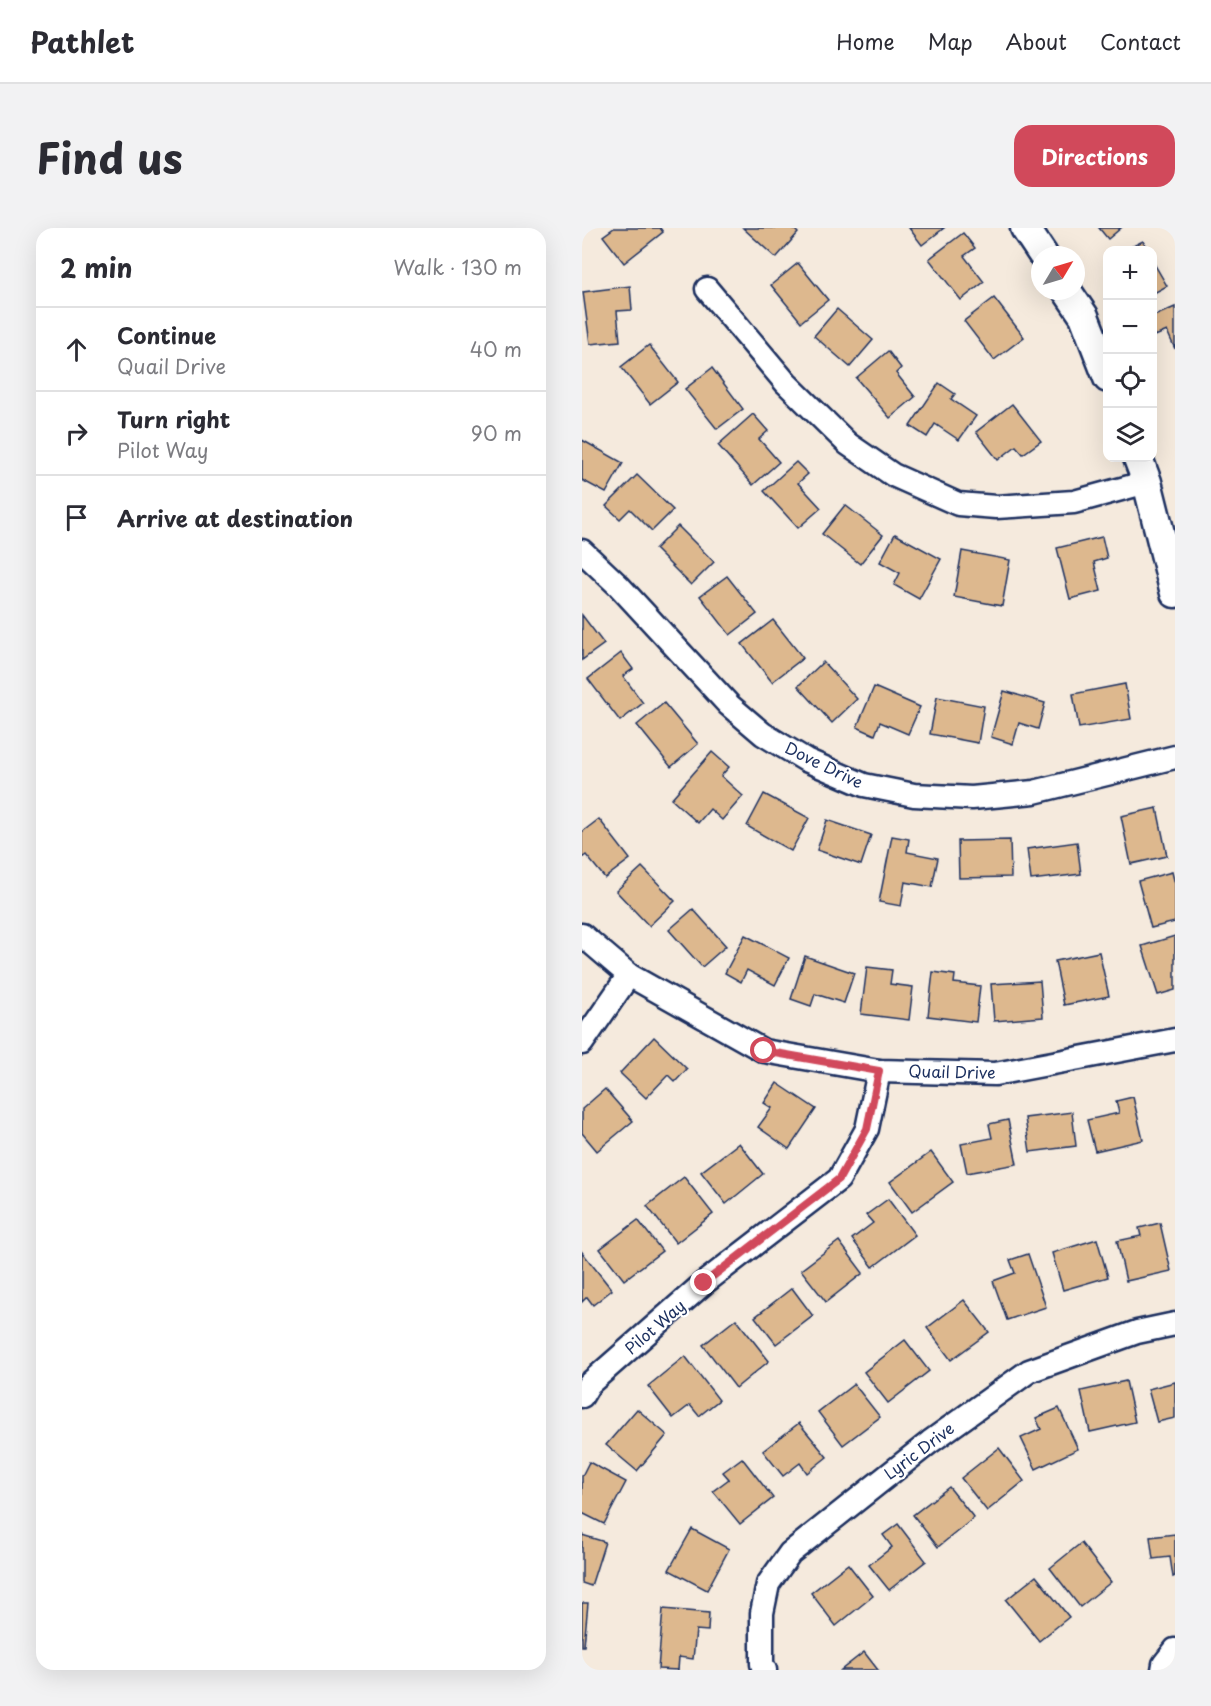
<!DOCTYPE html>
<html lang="en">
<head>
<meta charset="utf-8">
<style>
  :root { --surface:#fff; --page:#f2f2f3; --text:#2b2b33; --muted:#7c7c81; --line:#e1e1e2; --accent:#d1495b }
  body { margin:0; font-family:"Playpen Sans",sans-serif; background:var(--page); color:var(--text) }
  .controls { position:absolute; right:18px; top:18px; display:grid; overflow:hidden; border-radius:12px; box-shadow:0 6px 24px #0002 }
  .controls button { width:54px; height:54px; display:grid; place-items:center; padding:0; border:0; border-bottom:2px solid var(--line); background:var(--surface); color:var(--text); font:30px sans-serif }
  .compass { position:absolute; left:449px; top:18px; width:54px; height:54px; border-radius:50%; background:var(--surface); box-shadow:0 6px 24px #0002; rotate:52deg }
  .stop { position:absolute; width:18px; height:18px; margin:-14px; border:4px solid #d1495b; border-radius:50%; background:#fff }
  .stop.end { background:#d1495b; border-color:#fff; box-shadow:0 2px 6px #0008 }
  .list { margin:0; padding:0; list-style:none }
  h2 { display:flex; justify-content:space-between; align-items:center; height:78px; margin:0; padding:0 24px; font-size:26px }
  h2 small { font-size:20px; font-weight:400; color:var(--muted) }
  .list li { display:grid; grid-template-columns:39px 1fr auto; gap:18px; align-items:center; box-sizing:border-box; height:84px; padding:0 24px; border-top:2px solid var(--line) }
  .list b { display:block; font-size:22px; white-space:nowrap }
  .list p { margin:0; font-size:20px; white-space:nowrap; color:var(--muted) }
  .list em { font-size:20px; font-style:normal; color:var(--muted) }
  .icon { flex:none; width:33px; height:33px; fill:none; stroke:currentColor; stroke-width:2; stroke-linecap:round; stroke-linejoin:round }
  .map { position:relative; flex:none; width:593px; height:1442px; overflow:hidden; border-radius:18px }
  header { display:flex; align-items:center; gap:36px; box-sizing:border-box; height:84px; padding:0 30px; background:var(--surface); border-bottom:2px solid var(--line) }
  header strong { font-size:28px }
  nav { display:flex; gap:33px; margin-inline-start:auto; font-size:21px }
  .intro { display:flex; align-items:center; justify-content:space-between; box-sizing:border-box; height:144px; padding:0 36px }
  h1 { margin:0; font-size:42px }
  .button { padding:15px 27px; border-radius:18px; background:var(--accent); color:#fff; font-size:21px; font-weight:700 }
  main { display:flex; gap:36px; padding:0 36px }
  aside { flex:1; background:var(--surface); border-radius:18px; box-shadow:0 6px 24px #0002 }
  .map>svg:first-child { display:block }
  .building { fill:#ddb88e; stroke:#1b2f5e; stroke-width:1.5 }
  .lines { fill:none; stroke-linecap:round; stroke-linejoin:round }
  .minor-casing { stroke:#1b2f5e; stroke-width:27 }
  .tertiary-casing { stroke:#1b2f5e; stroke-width:33 }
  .minor { stroke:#fff; stroke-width:22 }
  .tertiary { stroke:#fff; stroke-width:28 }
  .route { stroke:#d1495b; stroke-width:8 }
  .labels { text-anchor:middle; stroke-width:4.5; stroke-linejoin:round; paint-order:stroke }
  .street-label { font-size:16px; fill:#1b2f5e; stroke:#fff }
</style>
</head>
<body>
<header>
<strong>Pathlet</strong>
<nav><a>Home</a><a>Map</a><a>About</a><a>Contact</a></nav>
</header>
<div class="intro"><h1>Find us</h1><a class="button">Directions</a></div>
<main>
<aside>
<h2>2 min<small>Walk · 130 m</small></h2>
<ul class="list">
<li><svg class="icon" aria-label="ahead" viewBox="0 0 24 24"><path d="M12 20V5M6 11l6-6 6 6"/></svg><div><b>Continue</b><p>Quail Drive</p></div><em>40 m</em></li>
<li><svg class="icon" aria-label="right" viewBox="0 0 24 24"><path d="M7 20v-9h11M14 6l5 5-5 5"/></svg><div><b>Turn right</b><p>Pilot Way</p></div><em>90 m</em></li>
<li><svg class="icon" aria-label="arrive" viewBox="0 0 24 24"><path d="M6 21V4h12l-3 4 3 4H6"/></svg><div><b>Arrive at destination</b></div></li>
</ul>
</aside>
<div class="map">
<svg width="593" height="1442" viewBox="0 0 593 1442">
  <rect width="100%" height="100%" fill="#f5eadd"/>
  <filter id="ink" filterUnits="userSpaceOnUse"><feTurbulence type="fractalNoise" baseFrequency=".0167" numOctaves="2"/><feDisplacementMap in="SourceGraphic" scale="12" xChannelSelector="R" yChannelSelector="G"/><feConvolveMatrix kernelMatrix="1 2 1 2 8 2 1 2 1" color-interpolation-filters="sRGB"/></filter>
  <g filter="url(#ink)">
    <g class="building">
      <path d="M32,0H78L81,4L42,35L21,8Z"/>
      <path d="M161,0H211L216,5L194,30Z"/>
      <path d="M327,0H362L340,17Z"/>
      <path d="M517,0H539L526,11Z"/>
      <path d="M381,5L393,20L382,28L402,54L379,72L347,31Z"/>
      <path d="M561,13L566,22H543Z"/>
      <path d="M570,32L585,58L570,66Z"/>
      <path d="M216,35L246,72L219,94L189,57Z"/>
      <path d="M48,58L50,82L35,83L38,113L8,116L1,64Z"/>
      <path d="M412,70L442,109L412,132L382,93Z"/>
      <path d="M593,79V121L585,103L573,108L570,103V89Z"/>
      <path d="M255,81L291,112L268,139L232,108Z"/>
      <path d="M67,117L96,154L68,176L39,139Z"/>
      <path d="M306,123L319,140L314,145L333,169L308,190L274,150Z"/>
      <path d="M130,140L161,181L135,201L103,161Z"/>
      <path d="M357,155L373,166L369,171L394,188L377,212L353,196L345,209L328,198Z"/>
      <path d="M430,176L459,213L441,226L434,218L416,232L394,204Z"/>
      <path d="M171,186L186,203L177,211L197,234L171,257L136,217Z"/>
      <path d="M0,212L41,235L24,265L0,252Z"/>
      <path d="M214,234L226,246L216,255L239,280L216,300L182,263Z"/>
      <path d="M55,247L91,282L70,303L48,281L38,291L24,278Z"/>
      <path d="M263,277L301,307L278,336L240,306Z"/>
      <path d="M96,298L132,334L109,357L73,321Z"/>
      <path d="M313,306L359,331L337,371L312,357L318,345L298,334Z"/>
      <path d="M520,309L525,330L512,334L519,363L488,371L475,320Z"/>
      <path d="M380,323L428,332L420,378L372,369Z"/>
      <path d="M145,348L175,386L148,407L118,368Z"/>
      <path d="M0,387L22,416L0,432Z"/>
      <path d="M191,392L221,430L190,454L160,416Z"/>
      <path d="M39,425L51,441L41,448L61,475L38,493L6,451Z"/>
      <path d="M241,434L275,471L250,495L216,458Z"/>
      <path d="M543,456L549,491L497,500L491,466Z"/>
      <path d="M292,459L338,479L326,506L298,494L293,507L275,499Z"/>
      <path d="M422,463L463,475L456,501L437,495L431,516L409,509Z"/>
      <path d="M355,469L402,478L396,515L348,506Z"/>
      <path d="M82,475L116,516L89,539L55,497Z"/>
      <path d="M130,524L147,539L139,548L161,568L140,592L128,581L116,595L89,571Z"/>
      <path d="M182,566L227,590L209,623L165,598Z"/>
      <path d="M575,580L585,628L549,636L539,588Z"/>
      <path d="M17,591L48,631L23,650L4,627L0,630V604Z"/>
      <path d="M245,592L289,607L279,637L235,622Z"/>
      <path d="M310,608L327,611L325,624L356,630L350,659L323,654L319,678L297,674Z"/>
      <path d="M428,612L429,649L377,650L376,613Z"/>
      <path d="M495,614L499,646L449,652L445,621Z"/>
      <path d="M60,639L93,673L67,698L34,663Z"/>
      <path d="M590,644L593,656V694L569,700L556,653Z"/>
      <path d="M111,681L144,718L120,739L87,702Z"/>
      <path d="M163,707L207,730L193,757L165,742L159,754L143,745Z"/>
      <path d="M593,708V762L576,767L560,718Z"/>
      <path d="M517,724L527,768L482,777L473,733Z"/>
      <path d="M223,728L272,745L262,775L233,766L229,778L209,771Z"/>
      <path d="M285,739L310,742L308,756L331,759L327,792L279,786Z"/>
      <path d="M351,744L373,747L372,755L398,758L394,794L346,788Z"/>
      <path d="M458,753L461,789L412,793L409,756Z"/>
      <path d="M72,809L105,841L93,854L86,847L64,870L38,845Z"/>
      <path d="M195,855L234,881L207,921L176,899L190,880L182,875Z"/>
      <path d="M23,861L51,893L15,923L0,905V881Z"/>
      <path d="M551,869L561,912L513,923L505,892L537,885L534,873Z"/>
      <path d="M490,884L494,918L448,924L443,890Z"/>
      <path d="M426,892L435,936L385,945L379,916L410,910L407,896Z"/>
      <path d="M157,915L181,946L144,976L119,944Z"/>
      <path d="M349,924L371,954L330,984L308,954Z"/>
      <path d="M102,949L131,986L94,1015L65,978Z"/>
      <path d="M306,971L333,1007L291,1039L270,1011L291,995L284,987Z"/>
      <path d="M56,992L80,1023L42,1052L18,1021Z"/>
      <path d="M578,995L589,1043L544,1053L535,1013L559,1008L557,1000Z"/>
      <path d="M515,1011L526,1049L481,1062L470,1025Z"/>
      <path d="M257,1013L281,1045L244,1074L219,1042Z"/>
      <path d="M0,1024L30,1062L11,1077L5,1069L0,1074Z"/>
      <path d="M446,1026L464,1079L425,1092L411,1053L433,1045L428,1032Z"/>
      <path d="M210,1060L231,1088L194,1116L173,1089Z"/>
      <path d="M382,1072L407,1104L369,1132L345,1100Z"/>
      <path d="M154,1091L187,1133L154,1160L121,1117Z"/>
      <path d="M323,1112L347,1143L306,1175L282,1144Z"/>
      <path d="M103,1128L137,1172L117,1188L108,1177L91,1190L66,1158Z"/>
      <path d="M544,1153L553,1194L508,1204L499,1163Z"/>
      <path d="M593,1154V1190L575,1194L566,1161Z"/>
      <path d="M272,1156L298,1189L261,1217L236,1184Z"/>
      <path d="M477,1180L496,1221L454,1241L439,1210L459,1201L454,1190Z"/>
      <path d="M55,1181L85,1207L55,1243L24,1217Z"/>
      <path d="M217,1195L245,1229L225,1245L218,1235L201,1248L181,1223Z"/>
      <path d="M417,1220L442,1253L405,1283L379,1250Z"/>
      <path d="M160,1230L191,1270L158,1296L131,1263L147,1251L141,1244Z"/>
      <path d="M7,1234L44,1254L22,1296L0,1285V1248Z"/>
      <path d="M367,1259L392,1290L356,1319L331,1287Z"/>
      <path d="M316,1296L344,1333L307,1362L287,1337L310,1319L301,1307Z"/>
      <path d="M110,1301L147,1321L125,1362L87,1342Z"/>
      <path d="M593,1306V1348L591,1349L588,1329L571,1331L568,1309Z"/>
      <path d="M0,1307L23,1314L9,1358L0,1355Z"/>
      <path d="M499,1315L529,1354L498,1379L468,1340Z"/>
      <path d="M266,1336L291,1368L254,1398L229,1365Z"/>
      <path d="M454,1348L487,1389L457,1413L424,1372Z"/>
      <path d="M0,1375H6L2,1418H0Z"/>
      <path d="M81,1381L127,1385L126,1403L114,1402L111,1431L97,1429L96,1442L76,1441Z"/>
      <path d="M282,1424L296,1442H259Z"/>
    </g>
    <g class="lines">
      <defs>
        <g id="minor">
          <path d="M125,61L204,155L266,216L311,247L376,276L414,279L492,274L565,254"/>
          <path d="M0,323L37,358L147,477L181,506L224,532L282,557L332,567L390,570L452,564L593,529"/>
          <path d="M0,707L47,747L182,823L297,843L413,846L593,812"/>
          <path d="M0,815L47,747"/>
          <path d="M0,1168L7,1156L122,1055L257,951L285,901L297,843"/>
          <path d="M183,1442L180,1436V1385L186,1356L208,1325L348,1214L447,1143L555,1104L593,1096"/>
          <path d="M581,1442L582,1436L593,1422"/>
        </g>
        <g id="tertiary">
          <path d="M443,0L461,27"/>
          <path d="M485,63L502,88L526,150"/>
          <path d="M556,230L565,254L593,365"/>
        </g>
      </defs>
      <use href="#minor" class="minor-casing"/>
      <use href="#tertiary" class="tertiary-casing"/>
      <use href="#minor" class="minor"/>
      <use href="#tertiary" class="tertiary"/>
    </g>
  </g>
  <g class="lines" filter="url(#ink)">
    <path class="route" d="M122,1055L257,951L285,901L297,843L182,823"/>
  </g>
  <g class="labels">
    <g class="street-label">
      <text transform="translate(242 537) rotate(26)" y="6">Dove Drive</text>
      <text transform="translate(370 844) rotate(1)" y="6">Quail Drive</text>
      <text transform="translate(73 1099) rotate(-41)" y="6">Pilot Way</text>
      <text transform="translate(337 1223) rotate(-37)" y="6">Lyric Drive</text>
    </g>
  </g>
</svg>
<div class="controls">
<button>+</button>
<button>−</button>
<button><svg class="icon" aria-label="locate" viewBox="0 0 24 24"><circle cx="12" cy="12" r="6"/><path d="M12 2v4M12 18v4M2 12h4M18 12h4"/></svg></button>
<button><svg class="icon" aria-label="layers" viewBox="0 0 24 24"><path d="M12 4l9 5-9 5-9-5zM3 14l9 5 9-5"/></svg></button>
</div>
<svg class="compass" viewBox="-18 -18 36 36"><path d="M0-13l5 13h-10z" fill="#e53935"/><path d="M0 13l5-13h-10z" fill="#7c7c81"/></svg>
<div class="stop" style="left:182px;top:823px"></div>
<div class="stop end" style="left:122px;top:1055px"></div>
</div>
</main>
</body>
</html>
